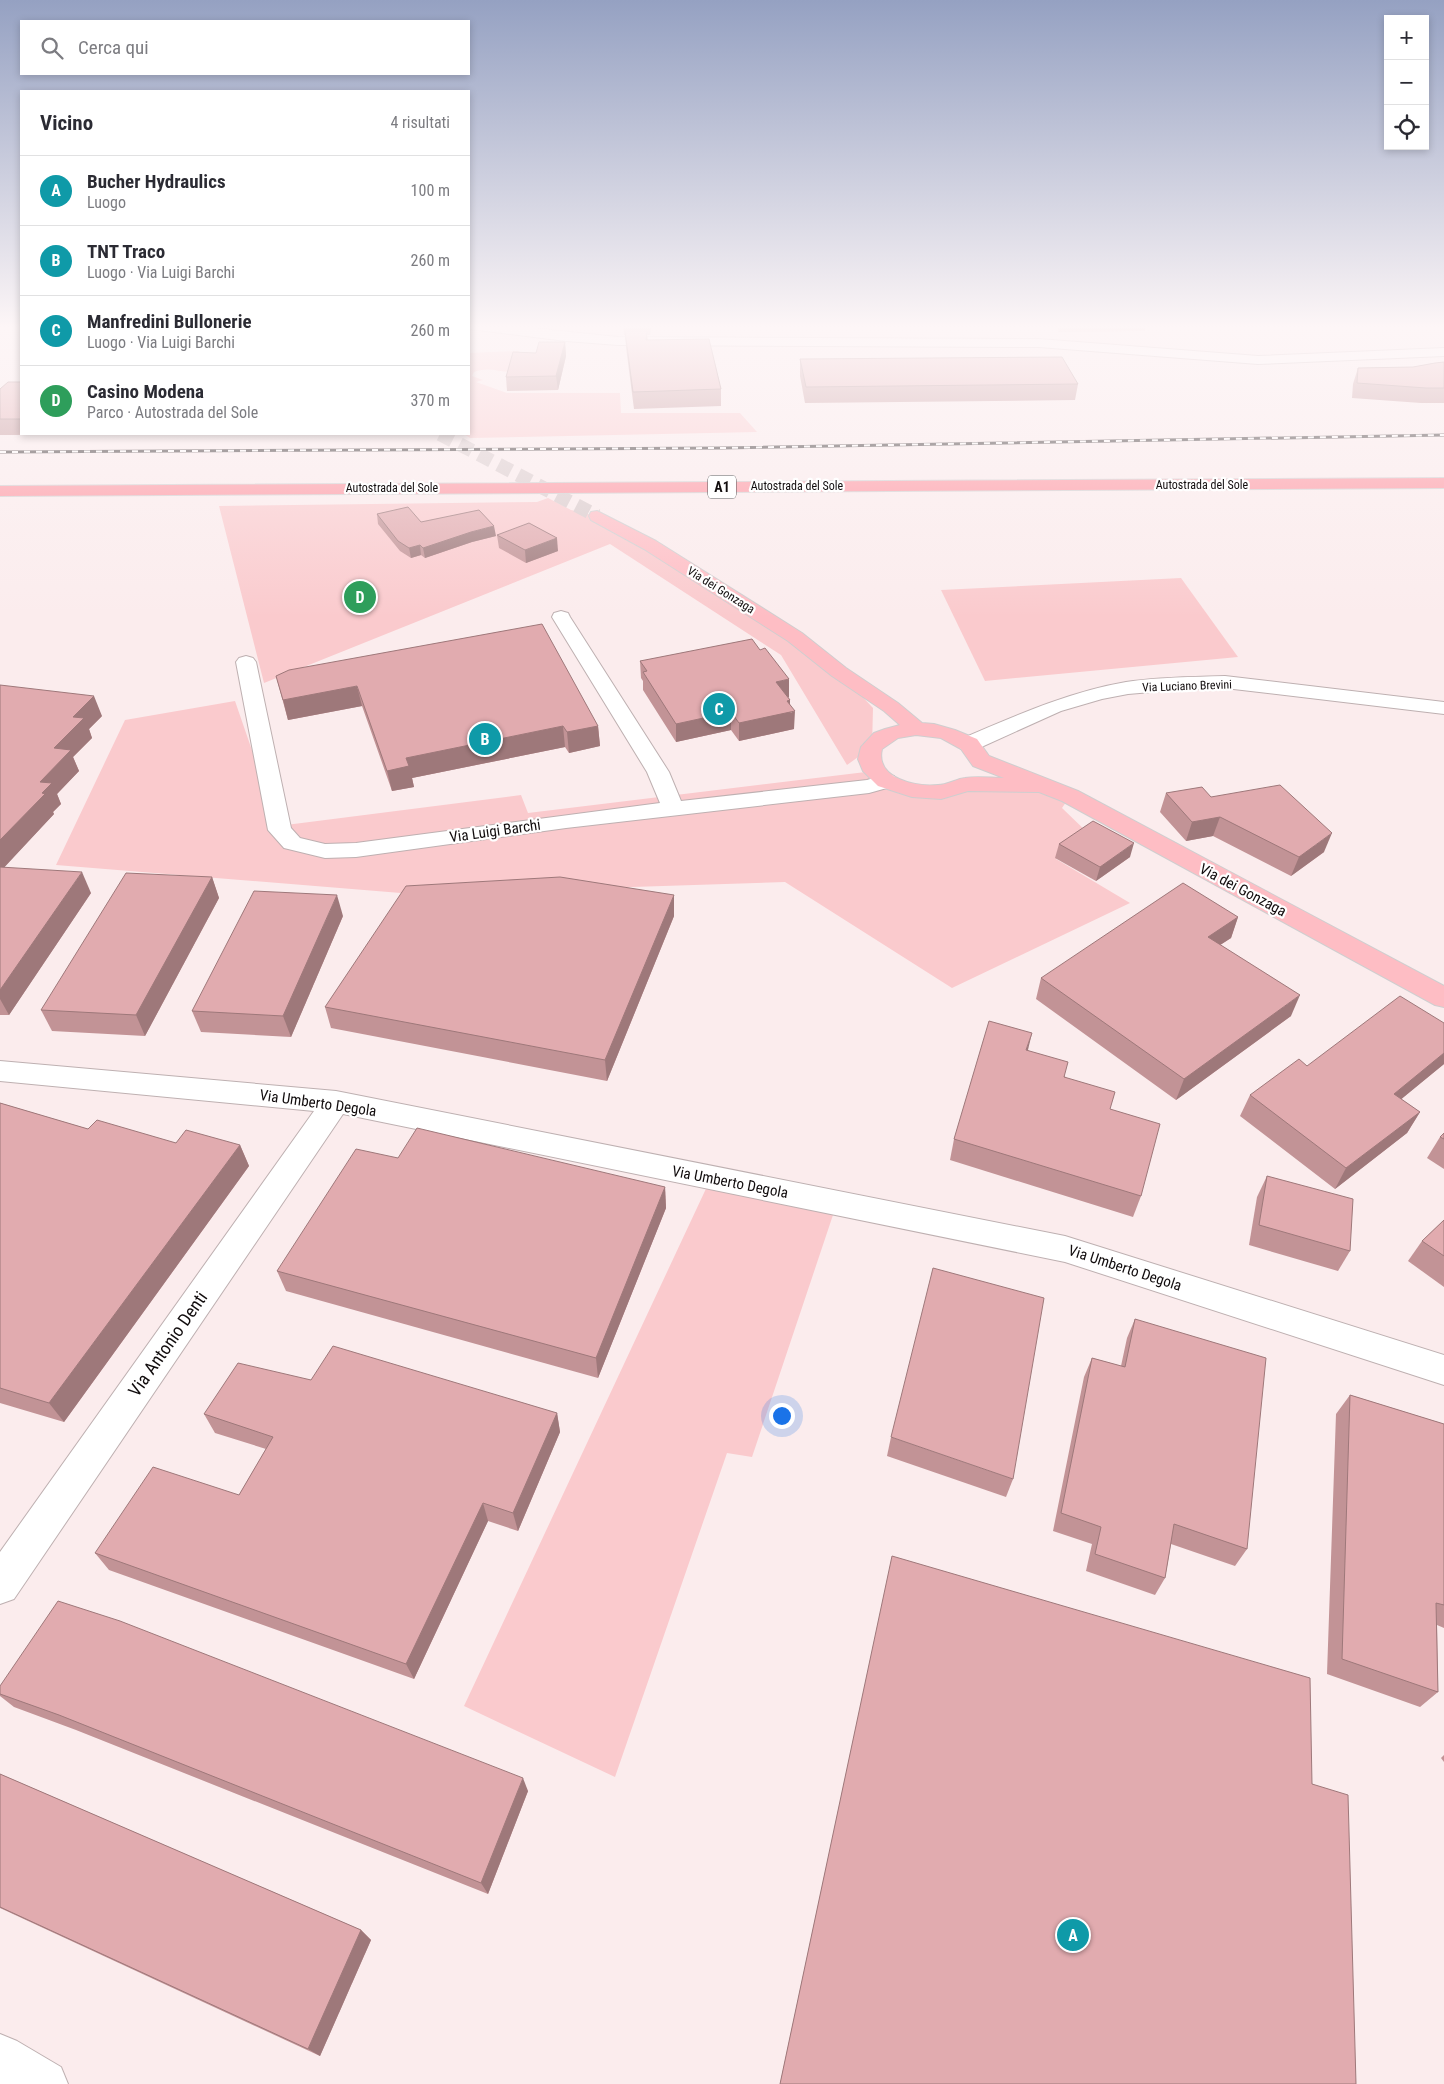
<!DOCTYPE html>
<html lang="it">
<head>
<meta charset="utf-8">
<style>
  :root { --surface:#fff; --page:#f2f2f3; --text:#2b2b33; --muted:#7c7c81; --line:#e1e1e2; --accent:#236378 }
  body { margin:0; font-family:"Roboto Condensed",sans-serif; background:var(--page); color:var(--text) }
  .controls { position:absolute; right:15px; top:15px; display:grid; overflow:hidden; border-radius:0px; box-shadow:0 2px 8px #0003 }
  .controls button { width:45px; height:45px; display:grid; place-items:center; padding:0; border:0; border-bottom:1px solid var(--line); background:var(--surface); color:var(--text); font:25px sans-serif }
  .you { position:absolute; left:781px; top:1415px; width:18px; height:18px; margin:-12px; border:4px solid #fff; border-radius:50%; background:#1a73e8; box-shadow:0 0 0 8px #1a73e833 }
  .badge { display:grid; place-items:center; width:32px; height:32px; border-radius:50%; background:var(--accent); color:#fff; font-size:16px; font-weight:700 }
  .pin { position:absolute; translate:-50% -50%; border:2px solid #fff; box-shadow:0 1px 5px #0006 }
  .list { margin:0; padding:0; list-style:none }
  h2 { display:flex; justify-content:space-between; align-items:center; height:65px; margin:0; padding:0 20px; font-size:21px }
  h2 small { font-size:16px; font-weight:400; color:var(--muted) }
  .list li { display:grid; grid-template-columns:32px 1fr auto; gap:15px; align-items:center; box-sizing:border-box; height:70px; padding:0 20px; border-top:1px solid var(--line) }
  .list b { display:block; font-size:19px; white-space:nowrap }
  .list p { margin:0; font-size:16px; white-space:nowrap; color:var(--muted) }
  .list em { font-size:16px; font-style:normal; color:var(--muted) }
  .icon { flex:none; width:28px; height:28px; fill:none; stroke:currentColor; stroke-width:2; stroke-linecap:round; stroke-linejoin:round }
  .map { position:relative; flex:none; width:1444px; height:2084px; overflow:hidden }
  .search { position:absolute; background:var(--surface); box-shadow:0 2px 8px #0003; left:20px; top:20px; width:450px; height:55px; display:flex; align-items:center; gap:12px; box-sizing:border-box; padding:0 18px; border-radius:0px; color:var(--muted); font-size:19px }
  .panel { position:absolute; background:var(--surface); box-shadow:0 2px 8px #0003; left:20px; top:90px; width:450px; height:345px; border-radius:0px }
  .map>svg:first-child { display:block }
  .green { fill:#facacd }
  .lines { fill:none; stroke-linecap:round; stroke-linejoin:round }
  .major-tunnel { stroke:#d8cacb; stroke-width:14; stroke-dasharray:14 8; stroke-linecap:butt }
  .minor-casing { stroke:#beb0b1; stroke-width:2 }
  .major-casing { stroke:#cfcecf; stroke-width:2 }
  .highway-casing { stroke:#cfcecf; stroke-width:2 }
  .minor { fill:#fff; fill-rule:evenodd }
  .major { fill:#febdc4; fill-rule:evenodd }
  .highway { fill:#fd919d; fill-rule:evenodd }
  .rail-casing { stroke:#352e2f; stroke-width:3 }
  .rail { stroke:#fff; stroke-width:2; stroke-dasharray:6; stroke-linecap:butt }
  .wall { fill:#c29396 }
  .shaded-wall { fill:#9e787a }
  .building { fill:#e1abaf; stroke:#9e787a }
  .labels { text-anchor:middle; stroke-width:4.5; stroke-linejoin:round; paint-order:stroke }
  .far-street-label { font-size:12px; fill:#110c0d; stroke:#fff }
  .shield { fill:#fff; stroke:#585556; stroke-width:1 }
  .shield-label { font-size:14px; font-weight:bold; fill:#110c0d }
  .street-label { font-size:15px; fill:#110c0d; stroke:#fff }
  .near-street-label { font-size:18px; fill:#110c0d; stroke:#fff }
</style>
</head>
<body>
<div class="map">
<svg width="1444" height="2084" viewBox="0 0 1444 2084">
  <rect width="100%" height="100%" fill="#fbeced"/>
  <g class="green">
    <path d="M519,351L514,372C499,373 491,366 474,372L472,376L483,380L476,382L507,393H620L621,413H740L757,432L470,438L464,434H469V353Z"/>
    <path d="M548,498L571,510L597,516L839,672L873,708L872,747L847,765L781,655L610,544L264,683L219,506L537,502Z"/>
    <path d="M1181,578L1238,657L985,681L941,590Z"/>
    <path d="M235,701L278,826L521,795L528,813L874,771L912,790L1039,785L1070,796L1062,808L1090,835L1056,859L1130,903L952,988L785,882L413,894L56,865L125,720Z"/>
    <path d="M711,1178L837,1203L752,1457L727,1453L615,1777L464,1706Z"/>
  </g>
  <g class="lines">
    <path class="major-tunnel" d="M440,434L597,516"/>
    <defs>
      <g id="minor">
        <path d="M469,325H502L618,337L1039,339L1258,356L1444,348V356L1258,364L1039,347L618,345L566,341L470,329Z"/>
        <path d="M561,611L568,613L570,617L669,772L681,801L867,780L886,774L894,776L897,781L894,786L869,793L566,828L356,857L325,858L284,848L268,830L236,662L239,658L246,656L253,658L256,662L291,828L300,838L325,844L356,843L660,803L647,772L552,617L554,613Z"/>
        <path d="M1225,676L1444,702V714L1225,688L1175,690L1128,694L1102,699L1061,711L977,749L969,750L961,749L958,744L961,739C1015,716 1068,692 1126,682C1159,677 1192,677 1225,676Z"/>
        <path d="M0,1061L336,1091L1065,1236L1444,1355V1385L1065,1262L343,1114L14,1599L0,1604V1552L314,1111L0,1081Z"/>
        <path d="M0,2034L17,2041L61,2067L68,2084H0Z"/>
      </g>
      <path id="major" d="M597,511L656,541L802,633L846,668L898,703L922,723L934,724L955,730L977,739L989,756L1078,791L1444,986V1007L1435,1005L1062,801L1039,792L968,791L941,799L912,797L878,786L863,771L858,759L861,747L874,733L885,729L900,725L884,711L832,676L788,641L644,549L591,520L589,516L591,512ZM916,735L941,738L961,749L973,766L1004,778C992,778 977,776 965,778C956,779 947,785 938,785C916,787 875,779 882,749L898,738Z"/>
      <path id="highway" d="M1444,478V488L0,496V486Z"/>
    </defs>
    <use href="#minor" class="minor-casing"/>
    <use href="#major" class="major-casing"/>
    <use href="#highway" class="highway-casing"/>
    <use href="#minor" class="minor"/>
    <use href="#major" class="major"/>
    <use href="#highway" class="highway"/>
    <defs>
      <path id="rail" d="M0,452L722,448L1444,435"/>
    </defs>
    <use href="#rail" class="rail-casing"/>
    <use href="#rail" class="rail"/>
  </g>
  <g class="wall">
    <path d="M623,325H651L650,335H647L648,340L721,389V406L634,409L626,347L625,335H624Z"/>
    <path d="M1058,325H1146L1145,331L1058,332Z"/>
    <path d="M565,342L566,356L558,390L507,391L506,377L536,353Z"/>
    <path d="M800,359L1078,384L1075,400L805,403L800,376Z"/>
    <path d="M1444,362V403H1421L1352,398L1353,384L1358,368L1413,367Z"/>
    <path d="M21,382V434H329L0,435V389Z"/>
    <path d="M377,514L421,522L496,536L472,542L425,558L421,555L411,558L400,551L378,524Z"/>
    <path d="M497,535L558,551L526,563L499,548Z"/>
    <path d="M760,650L790,700V704L794,729L739,741L731,730L676,742L643,690V681L641,678L640,661Z"/>
    <path d="M276,676L598,726L600,746L569,753L565,747L412,778L414,787L392,791L362,706L288,720Z"/>
    <path d="M0,685L102,716L89,729L92,738L73,757L79,771L57,794L61,804L53,812L54,814L4,867L91,893L9,1015H0Z"/>
    <path d="M1166,793L1211,797L1324,852L1291,876L1213,836L1186,841L1160,812Z"/>
    <path d="M1059,844L1130,857L1096,881L1055,858Z"/>
    <path d="M212,877L219,898L145,1036L52,1031L41,1010Z"/>
    <path d="M674,895V916L607,1081L331,1028L325,1007Z"/>
    <path d="M343,916L291,1037L201,1032L192,1011Z"/>
    <path d="M1238,917L1231,938L1220,945L1291,1016L1176,1100L1036,999L1041,978Z"/>
    <path d="M1444,1023V1064L1401,1099L1420,1112L1407,1133L1335,1189L1240,1116L1250,1095L1307,1066Z"/>
    <path d="M1028,1050L1110,1109L1141,1196L1133,1217L950,1160L954,1139Z"/>
    <path d="M0,1103L88,1129L176,1143L240,1145L249,1166L64,1422L0,1403Z"/>
    <path d="M1444,1133V1169L1427,1158L1440,1137Z"/>
    <path d="M398,1158L665,1187L666,1208L598,1378L286,1291L277,1271Z"/>
    <path d="M1267,1176L1350,1251L1338,1271L1249,1245L1257,1197Z"/>
    <path d="M1444,1220V1287L1408,1261L1422,1241Z"/>
    <path d="M1135,1319L1247,1549L1235,1566L1171,1544L1165,1578L1155,1595L1086,1571L1092,1544L1053,1531L1084,1377L1092,1358L1121,1366L1127,1338Z"/>
    <path d="M1350,1395L1444,1424V1628L1437,1625L1438,1692L1420,1707L1327,1674L1336,1414Z"/>
    <path d="M557,1413L560,1432L518,1531L488,1521L414,1679L109,1570L95,1553L239,1495L266,1449L215,1433L204,1414Z"/>
    <path d="M891,1437L1013,1479L1006,1497L887,1456Z"/>
    <path d="M889,1573L1312,1784L1356,2084H780Z"/>
    <path d="M0,1686L528,1791L488,1894L76,1730L14,1707L0,1696Z"/>
    <path d="M1444,1755V1762L1441,1758Z"/>
    <path d="M0,1774L361,1930L371,1940L320,2056L0,1908Z"/>
  </g>
  <g class="shaded-wall">
    <path d="M649,325H651L650,335Z"/>
    <path d="M565,342L566,356L558,390L556,376Z"/>
    <path d="M494,526L496,536L472,542L425,558L423,548L471,532Z"/>
    <path d="M557,538L558,551L526,563L525,550Z"/>
    <path d="M420,545L421,555L411,558L409,548Z"/>
    <path d="M789,679V697L775,700L776,682Z"/>
    <path d="M357,686L362,706L288,720L283,700Z"/>
    <path d="M94,696L102,716L89,729L92,738L73,757L79,771L57,794L61,804L53,812L54,814L0,872V840L40,782L54,748L73,717Z"/>
    <path d="M790,700V713L795,711L794,729L739,741V723L787,701Z"/>
    <path d="M731,712V730L676,742V724Z"/>
    <path d="M563,726L565,747L412,778L414,787L392,791L387,771L406,758Z"/>
    <path d="M598,726L600,746L569,753L567,732Z"/>
    <path d="M1220,817L1213,836L1186,841L1192,822Z"/>
    <path d="M1332,833L1324,852L1291,876L1299,857Z"/>
    <path d="M1134,843L1130,857L1096,881L1100,867Z"/>
    <path d="M82,872L91,893L9,1015L0,999V990Z"/>
    <path d="M212,877L219,898L145,1036L136,1015Z"/>
    <path d="M337,895L343,916L291,1037L283,1016Z"/>
    <path d="M674,895V916L607,1081L605,1060Z"/>
    <path d="M1238,917L1231,938L1200,958L1208,937Z"/>
    <path d="M1300,995L1291,1016L1176,1100L1184,1079Z"/>
    <path d="M1032,1033L1027,1054L1026,1050Z"/>
    <path d="M1444,1053V1064L1382,1115L1394,1094Z"/>
    <path d="M1420,1112L1407,1133L1335,1189L1346,1168Z"/>
    <path d="M240,1145L249,1166L64,1422L49,1403Z"/>
    <path d="M665,1187L666,1208L598,1378L596,1358Z"/>
    <path d="M557,1413L560,1432L518,1531L513,1513Z"/>
    <path d="M483,1503L488,1521L414,1679L406,1664Z"/>
    <path d="M523,1778L528,1791L488,1894L481,1883Z"/>
    <path d="M361,1930L371,1940L320,2056L308,2049Z"/>
  </g>
  <g class="building">
    <path d="M625,331H647L646,340L709,339L721,389L633,392Z"/>
    <path d="M539,342H565L556,376L506,377L513,352L536,353Z"/>
    <path d="M1062,357L1078,384L806,387L800,359Z"/>
    <path d="M1444,362V388H1426L1357,383L1358,368L1413,367L1435,363Z"/>
    <path d="M8,382H21V419H0V389Z"/>
    <path d="M408,507L421,522L479,510L494,526L471,532L423,548L420,545L409,548L398,541L377,514Z"/>
    <path d="M529,523L557,538L525,550L497,535Z"/>
    <path d="M542,624L598,726L567,732L563,726L406,758L409,766L387,771L357,686L283,700L276,676L289,670Z"/>
    <path d="M752,639L760,650L765,648L789,679L776,682L790,700L787,701L795,711L739,723L731,712L676,724L643,672L647,671L640,661Z"/>
    <path d="M0,685L94,696L73,717L84,718L54,748L71,750L40,782L52,783L42,793L45,794L0,840Z"/>
    <path d="M1280,785L1332,833L1299,857L1220,817L1192,822L1166,793L1202,787L1211,797Z"/>
    <path d="M1093,821L1134,843L1100,867L1059,844Z"/>
    <path d="M0,867L82,872L0,990Z"/>
    <path d="M126,873L212,877L136,1015L41,1010Z"/>
    <path d="M560,877L674,895L605,1060L325,1007L406,886Z"/>
    <path d="M1183,883L1238,917L1208,937L1300,995L1184,1079L1041,978Z"/>
    <path d="M254,891L337,895L283,1016L192,1011Z"/>
    <path d="M1400,996L1444,1023V1053L1394,1094L1420,1112L1346,1168L1250,1095L1299,1059L1307,1066Z"/>
    <path d="M989,1021L1032,1033L1026,1050L1068,1062L1064,1077L1115,1092L1110,1109L1160,1124L1141,1196L954,1139Z"/>
    <path d="M0,1103L88,1129L97,1120L176,1143L186,1130L240,1145L49,1403L0,1388Z"/>
    <path d="M417,1128L665,1187L596,1358L277,1271L356,1149L398,1158Z"/>
    <path d="M1444,1133V1139L1440,1137Z"/>
    <path d="M1267,1176L1353,1199L1350,1251L1259,1225Z"/>
    <path d="M1444,1220V1256L1422,1241Z"/>
    <path d="M933,1268L1044,1298L1013,1479L891,1437Z"/>
    <path d="M1135,1319L1266,1358L1247,1549L1174,1524L1165,1578L1095,1554L1101,1527L1061,1513L1092,1358L1125,1367Z"/>
    <path d="M333,1346L557,1413L513,1513L483,1503L406,1664L95,1553L153,1467L239,1495L273,1437L204,1414L238,1363L311,1380Z"/>
    <path d="M1350,1395L1444,1424V1605L1436,1603L1438,1692L1342,1659Z"/>
    <path d="M892,1556L1310,1678L1312,1784L1348,1795L1356,2084H780Z"/>
    <path d="M58,1601L120,1621L523,1778L481,1883L59,1715L0,1694V1686Z"/>
    <path d="M0,1774L361,1930L308,2049L0,1907Z"/>
  </g>
  <linearGradient id="sky" x2="0" y2="1"><stop stop-color="#95a1c2"/><stop offset="0.53" stop-color="#fdf6f7"/><stop offset="1" stop-color="#fdf6f7" stop-opacity="0"/></linearGradient>
  <rect width="1444" height="617" fill="url(#sky)"/>
  <g class="labels">
    <g class="far-street-label">
      <text x="1202" y="489">Autostrada del Sole</text>
      <text x="797" y="490">Autostrada del Sole</text>
      <text x="392" y="492">Autostrada del Sole</text>
      <text transform="translate(721 590) rotate(32)" y="4">Via dei Gonzaga</text>
      <text transform="translate(1187 686) rotate(-2)" y="4">Via Luciano Brevini</text>
    </g>
    <rect class="shield" x="708" y="475.5" width="28" height="23" rx="4"/>
    <g class="shield-label">
      <text x="722" y="492">A1</text>
    </g>
    <g class="street-label">
      <text transform="translate(495 831) rotate(-8)" y="5">Via Luigi Barchi</text>
      <text transform="translate(1243 890) rotate(28)" y="5">Via dei Gonzaga</text>
      <text transform="translate(318 1103) rotate(8)" y="5">Via Umberto Degola</text>
      <text transform="translate(730 1182) rotate(11)" y="5">Via Umberto Degola</text>
      <text transform="translate(1125 1268) rotate(18)" y="5">Via Umberto Degola</text>
    </g>
    <g class="near-street-label">
      <text transform="translate(168 1344) rotate(-55)" y="6">Via Antonio Denti</text>
    </g>
  </g>
</svg>
<div class="controls">
<button>+</button>
<button>−</button>
<button><svg class="icon" aria-label="locate" viewBox="0 0 24 24"><circle cx="12" cy="12" r="6"/><path d="M12 2v4M12 18v4M2 12h4M18 12h4"/></svg></button>
</div>
<div class="you"></div>
<div class="pin badge" style="left:1073px;top:1935px;background:#0f9aa8">A</div>
<div class="pin badge" style="left:485px;top:739px;background:#0f9aa8">B</div>
<div class="pin badge" style="left:719px;top:709px;background:#0f9aa8">C</div>
<div class="pin badge" style="left:360px;top:597px;background:#2e9e5b">D</div>
<div class="search"><svg class="icon" aria-label="search" viewBox="0 0 24 24"><circle cx="10" cy="10" r="6"/><path d="M15 15l6 6"/></svg>Cerca qui</div>
<section class="panel">
<h2>Vicino<small>4 risultati</small></h2>
<ul class="list">
<li><span class="badge" style="background:#0f9aa8">A</span><div><b>Bucher Hydraulics</b><p>Luogo</p></div><em>100 m</em></li>
<li><span class="badge" style="background:#0f9aa8">B</span><div><b>TNT Traco</b><p>Luogo · Via Luigi Barchi</p></div><em>260 m</em></li>
<li><span class="badge" style="background:#0f9aa8">C</span><div><b>Manfredini Bullonerie</b><p>Luogo · Via Luigi Barchi</p></div><em>260 m</em></li>
<li><span class="badge" style="background:#2e9e5b">D</span><div><b>Casino Modena</b><p>Parco · Autostrada del Sole</p></div><em>370 m</em></li>
</ul>
</section>
</div>
</body>
</html>
